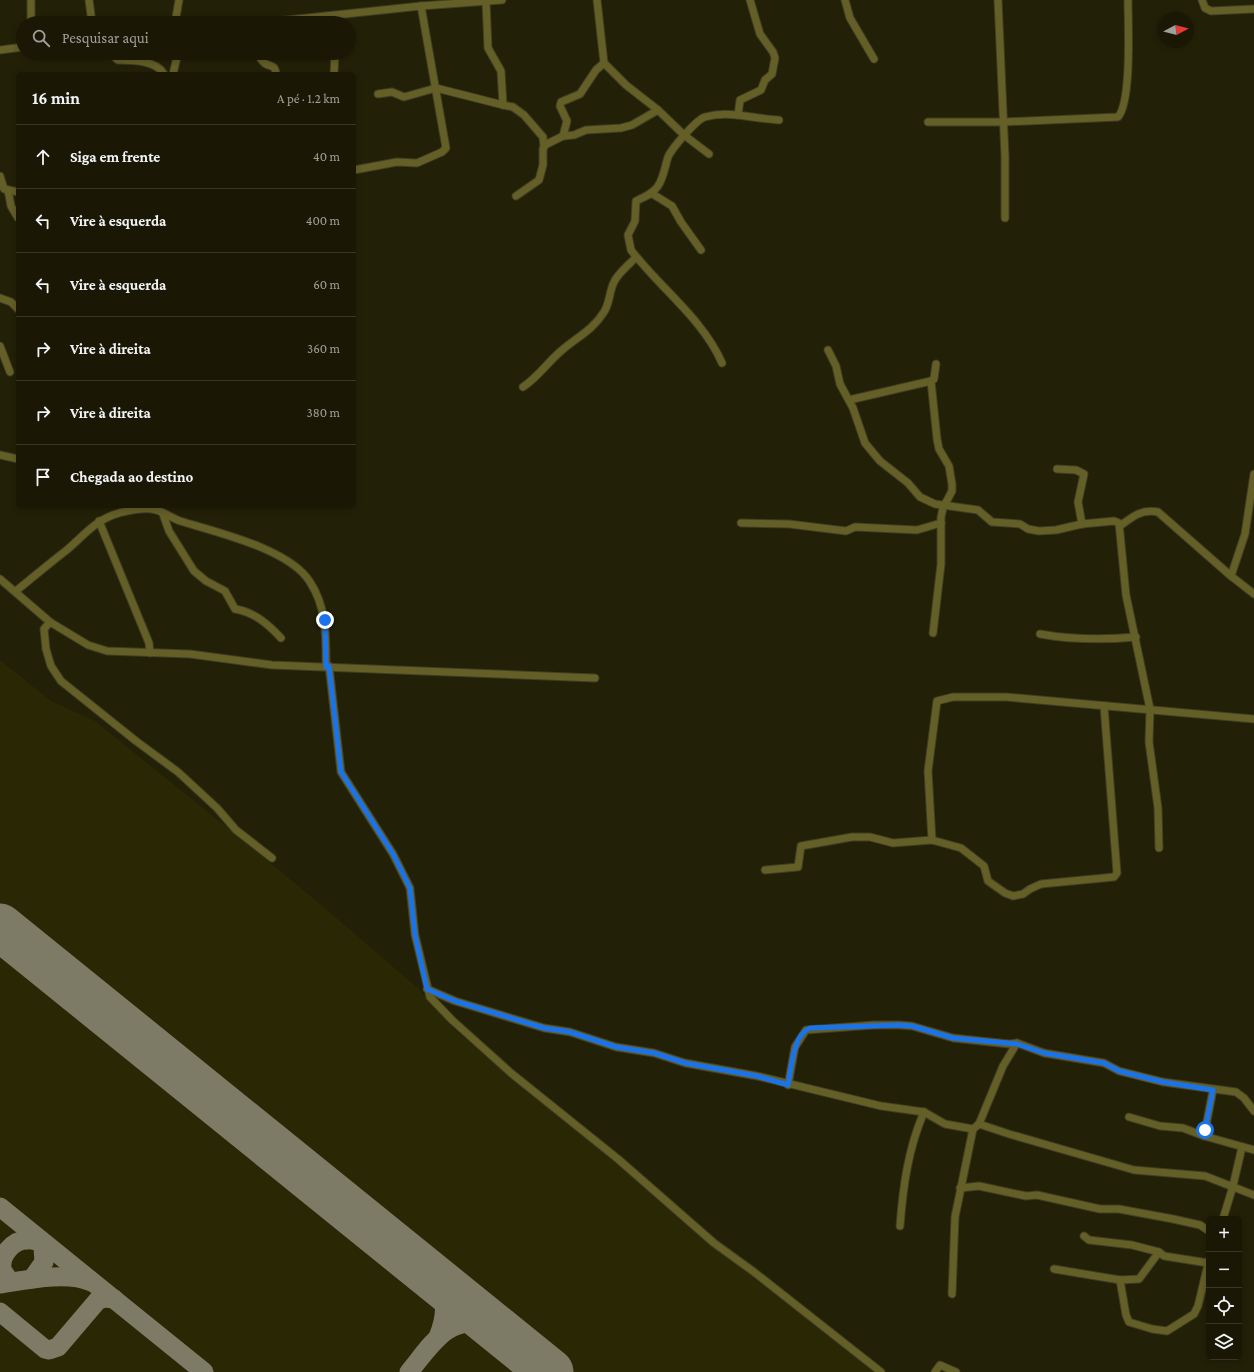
<!DOCTYPE html>
<html lang="pt">
<head>
<meta charset="utf-8">
<style>
  :root { --surface:#1a1805; --page:#272513; --text:#f1f3f6; --muted:#9fa09a; --line:#383727 }
  body { margin:0; font-family:"Crimson Pro",serif; background:var(--page); color:var(--text) }
  .controls { position:absolute; right:12px; bottom:12px; display:grid; overflow:hidden; border-radius:6px; box-shadow:0 2px 6px #0003 }
  .controls button { width:36px; height:36px; display:grid; place-items:center; padding:0; border:0; border-bottom:1px solid var(--line); background:var(--surface); color:var(--text); font:20px sans-serif }
  .compass { position:absolute; left:1158px; top:12px; width:36px; height:36px; border-radius:50%; background:var(--surface); box-shadow:0 2px 6px #0003; rotate:83deg }
  .stop { position:absolute; width:12px; height:12px; margin:-9px; border:3px solid #1a73e8; border-radius:50%; background:#fff }
  .stop.end { background:#1a73e8; border-color:#fff; box-shadow:0 1px 4px #0008 }
  .list { margin:0; padding:0; list-style:none }
  h2 { display:flex; justify-content:space-between; align-items:center; height:52px; margin:0; padding:0 16px; font-size:17px }
  h2 small { font-size:13px; font-weight:400; color:var(--muted) }
  .list li { display:grid; grid-template-columns:26px 1fr auto; gap:12px; align-items:center; box-sizing:border-box; height:64px; padding:0 16px; border-top:1px solid var(--line) }
  .list b { display:block; font-size:15px; white-space:nowrap }
  .list em { font-size:13px; font-style:normal; color:var(--muted) }
  .icon { flex:none; width:22px; height:22px; fill:none; stroke:currentColor; stroke-width:2; stroke-linecap:round; stroke-linejoin:round }
  .map { position:relative; flex:none; width:1254px; height:1372px; overflow:hidden }
  .search { position:absolute; background:var(--surface); box-shadow:0 2px 6px #0003; left:16px; top:16px; width:340px; height:44px; display:flex; align-items:center; gap:10px; box-sizing:border-box; padding:0 14px; border-radius:22px; color:var(--muted); font-size:15px }
  .panel { position:absolute; background:var(--surface); box-shadow:0 2px 6px #0003; left:16px; top:72px; width:340px; height:436px; border-radius:6px }
  .map>svg:first-child { display:block }
  .built { fill:#2a2705 }
  .lines { fill:none; stroke-linecap:round; stroke-linejoin:round }
  .taxiway { stroke:#7d7b66; stroke-width:19 }
  .runway { stroke:#7d7b66; stroke-width:47 }
  .minor-casing { stroke:#3f3d25; stroke-width:9 }
  .minor { stroke:#645f27; stroke-width:7 }
  .route { stroke:#1a73e8; stroke-width:5 }
</style>
</head>
<body>
<div class="map">
<svg width="1254" height="1372" viewBox="0 0 1254 1372">
  <rect width="100%" height="100%" fill="#222007"/>
  <path class="built" d="M0,660L51,701L95,721L208,812L312,897L418,988L455,1030L505,1072L874,1372H0Z"/>
  <g class="lines">
    <g class="taxiway">
      <path d="M0,1207L204,1372"/>
      <path d="M425,1270C429,1275 435,1279 438,1284C448,1300 445,1320 438,1337"/>
      <path d="M32,1279L44,1262L43,1247L40,1240"/>
      <path d="M10,1282C8,1278 4,1274 2,1269C0,1255 13,1240 27,1240C34,1239 38,1242 45,1244"/>
      <path d="M0,1284C26,1280 68,1271 91,1282"/>
      <path d="M0,1312L45,1349L49,1350L58,1347L98,1300L105,1298L114,1299"/>
      <path d="M409,1372C430,1347 449,1312 488,1326C495,1328 502,1334 509,1338"/>
    </g>
    <path class="runway" d="M0,927L550,1372"/>
    <defs>
      <g id="minor">
        <path d="M31,0V23"/>
        <path d="M89,0L92,23"/>
        <path d="M597,0L604,63L626,85L658,110L684,135L709,154"/>
        <path d="M845,0L850,18L874,59"/>
        <path d="M998,0L1005,156V218"/>
        <path d="M1202,0L1205,8L1211,11L1254,9"/>
        <path d="M486,1L488,48L501,71L503,105L513,107L524,115L543,137L544,147"/>
        <path d="M175,23L179,0"/>
        <path d="M259,23L421,6L502,0"/>
        <path d="M0,50L23,47"/>
        <path d="M110,53L118,60C132,60 156,60 164,74"/>
        <path d="M257,53C259,56 262,62 266,64C272,67 275,65 276,74"/>
        <path d="M173,74L178,53"/>
        <path d="M334,74L335,53"/>
        <path d="M378,94L392,92L404,97L436,88L503,105"/>
        <path d="M738,115L740,100L761,90L765,80L772,74L775,58L773,52L760,34L750,0"/>
        <path d="M928,122H1003L1118,117C1132,101 1128,23 1128,0"/>
        <path d="M563,136L567,121L560,106L561,102L580,94L596,70L604,63"/>
        <path d="M354,170L397,162L417,163L442,152L446,148L421,6"/>
        <path d="M0,176L3,186"/>
        <path d="M0,186H3L4,189L18,192"/>
        <path d="M8,190L11,206L18,218"/>
        <path d="M651,193L672,206L681,222L701,250"/>
        <path d="M516,196L539,180L543,165V149L545,145L563,136L574,135L586,130L621,128L632,125L658,110"/>
        <path d="M0,298L11,302L18,309"/>
        <path d="M0,346L10,372"/>
        <path d="M828,350L836,366L840,384L853,408L865,443L880,461L908,483L920,497L935,504L978,510L992,522L1020,524L1028,529L1039,531L1056,530L1082,524L1114,521L1119,523L1126,595L1150,709L1149,742L1158,808L1159,848"/>
        <path d="M722,363C703,319 660,288 631,250L628,235L635,221L636,201C644,197 653,194 658,186C664,177 665,166 668,157C672,148 697,119 705,117C730,110 754,119 779,120"/>
        <path d="M523,387C538,377 547,363 561,351C577,337 592,331 604,312C610,303 609,292 614,282C618,273 629,265 636,257"/>
        <path d="M849,400L931,381"/>
        <path d="M0,455L18,459"/>
        <path d="M1057,469L1076,470L1084,474L1078,502L1082,524"/>
        <path d="M163,514L169,531L194,571L206,581L225,591L235,609C254,612 268,624 281,638"/>
        <path d="M99,521L149,643L150,653"/>
        <path d="M741,523L789,524L846,531L855,527L917,530L941,523"/>
        <path d="M1120,526C1133,516 1142,509 1158,512L1231,576L1254,594"/>
        <path d="M1231,576L1245,534L1254,474"/>
        <path d="M0,579L50,622L88,645L107,651L190,654L272,665L595,678"/>
        <path d="M16,591C33,577 50,563 68,549C85,534 97,519 119,513C129,510 146,507 156,510C164,512 172,518 180,521C216,532 290,549 310,582C327,608 326,637 326,667"/>
        <path d="M50,622L44,629L46,649L51,666L61,681L136,741L178,772L217,808L236,830L272,858"/>
        <path d="M933,633L941,564V517L943,508L952,491V484L949,466L939,449L937,439L931,381L934,379L936,364"/>
        <path d="M1040,634C1073,640 1103,640 1136,637"/>
        <path d="M329,666L341,772L393,854L410,888L415,935L430,997L452,1020L511,1073L618,1159L714,1243L754,1272L881,1372"/>
        <path d="M932,840L928,771L937,701L953,697H1006L1254,719"/>
        <path d="M765,870L798,867L801,846L852,837H870L893,843L932,840L961,848L984,866L988,881L1005,893L1013,896L1023,894L1030,889L1041,884L1114,877L1117,873L1104,706"/>
        <path d="M427,989L455,1001L544,1028L570,1032L616,1047L654,1053L685,1063L757,1076L881,1106L924,1112L945,1124L973,1129L979,1124L1009,1134L1134,1170L1205,1176L1254,1195"/>
        <path d="M788,1085L795,1047L806,1030L874,1025H899L912,1026L953,1038L1009,1044L1017,1043L1044,1053L1104,1063L1119,1071L1163,1082L1236,1092L1244,1098L1254,1111"/>
        <path d="M1129,1117L1160,1126L1183,1128L1204,1136L1254,1150"/>
        <path d="M979,1124L1003,1066L1017,1043"/>
        <path d="M1204,1136L1213,1090"/>
        <path d="M960,1188L979,1186L1026,1196L1037,1195L1100,1209H1119L1173,1219L1200,1225L1209,1231"/>
        <path d="M1223,1219L1233,1186L1242,1147"/>
        <path d="M900,1226C903,1187 908,1149 924,1112"/>
        <path d="M1084,1236L1089,1240L1132,1245L1159,1252L1164,1256L1208,1263"/>
        <path d="M1054,1269L1120,1280L1139,1279L1159,1252"/>
        <path d="M1120,1280L1126,1315L1129,1322L1152,1329L1167,1331L1194,1314L1198,1306L1209,1260"/>
        <path d="M952,1294L955,1217L973,1129"/>
        <path d="M935,1372L940,1365L956,1372"/>
      </g>
    </defs>
    <use href="#minor" class="minor-casing"/>
    <use href="#minor" class="minor"/>
  </g>
  <g class="lines">
    <path class="route" d="M325,620L326,667L329,666L341,772L393,854L410,888L415,935L427,989L455,1001L544,1028L570,1032L616,1047L654,1053L685,1063L757,1076L788,1085C791,1070 793,1034 810,1028L899,1025L912,1026L953,1038L1017,1044L1044,1053L1104,1063L1119,1071L1163,1082L1213,1090L1205,1130"/>
  </g>
</svg>
<div class="controls">
<button>+</button>
<button>−</button>
<button><svg class="icon" aria-label="locate" viewBox="0 0 24 24"><circle cx="12" cy="12" r="6"/><path d="M12 2v4M12 18v4M2 12h4M18 12h4"/></svg></button>
<button><svg class="icon" aria-label="layers" viewBox="0 0 24 24"><path d="M12 4l9 5-9 5-9-5zM3 14l9 5 9-5"/></svg></button>
</div>
<svg class="compass" viewBox="-18 -18 36 36"><path d="M0-13l5 13h-10z" fill="#e53935"/><path d="M0 13l5-13h-10z" fill="#9fa09a"/></svg>
<div class="stop" style="left:1205px;top:1130px"></div>
<div class="stop end" style="left:325px;top:620px"></div>
<div class="search"><svg class="icon" aria-label="search" viewBox="0 0 24 24"><circle cx="10" cy="10" r="6"/><path d="M15 15l6 6"/></svg>Pesquisar aqui</div>
<section class="panel">
<h2>16 min<small>A pé · 1.2 km</small></h2>
<ul class="list">
<li><svg class="icon" aria-label="ahead" viewBox="0 0 24 24"><path d="M12 20V5M6 11l6-6 6 6"/></svg><div><b>Siga em frente</b></div><em>40 m</em></li>
<li><svg class="icon" aria-label="left" viewBox="0 0 24 24"><path d="M17 20v-9H6M10 6l-5 5 5 5"/></svg><div><b>Vire à esquerda</b></div><em>400 m</em></li>
<li><svg class="icon" aria-label="left" viewBox="0 0 24 24"><path d="M17 20v-9H6M10 6l-5 5 5 5"/></svg><div><b>Vire à esquerda</b></div><em>60 m</em></li>
<li><svg class="icon" aria-label="right" viewBox="0 0 24 24"><path d="M7 20v-9h11M14 6l5 5-5 5"/></svg><div><b>Vire à direita</b></div><em>360 m</em></li>
<li><svg class="icon" aria-label="right" viewBox="0 0 24 24"><path d="M7 20v-9h11M14 6l5 5-5 5"/></svg><div><b>Vire à direita</b></div><em>380 m</em></li>
<li><svg class="icon" aria-label="arrive" viewBox="0 0 24 24"><path d="M6 21V4h12l-3 4 3 4H6"/></svg><div><b>Chegada ao destino</b></div></li>
</ul>
</section>
</div>
</body>
</html>
